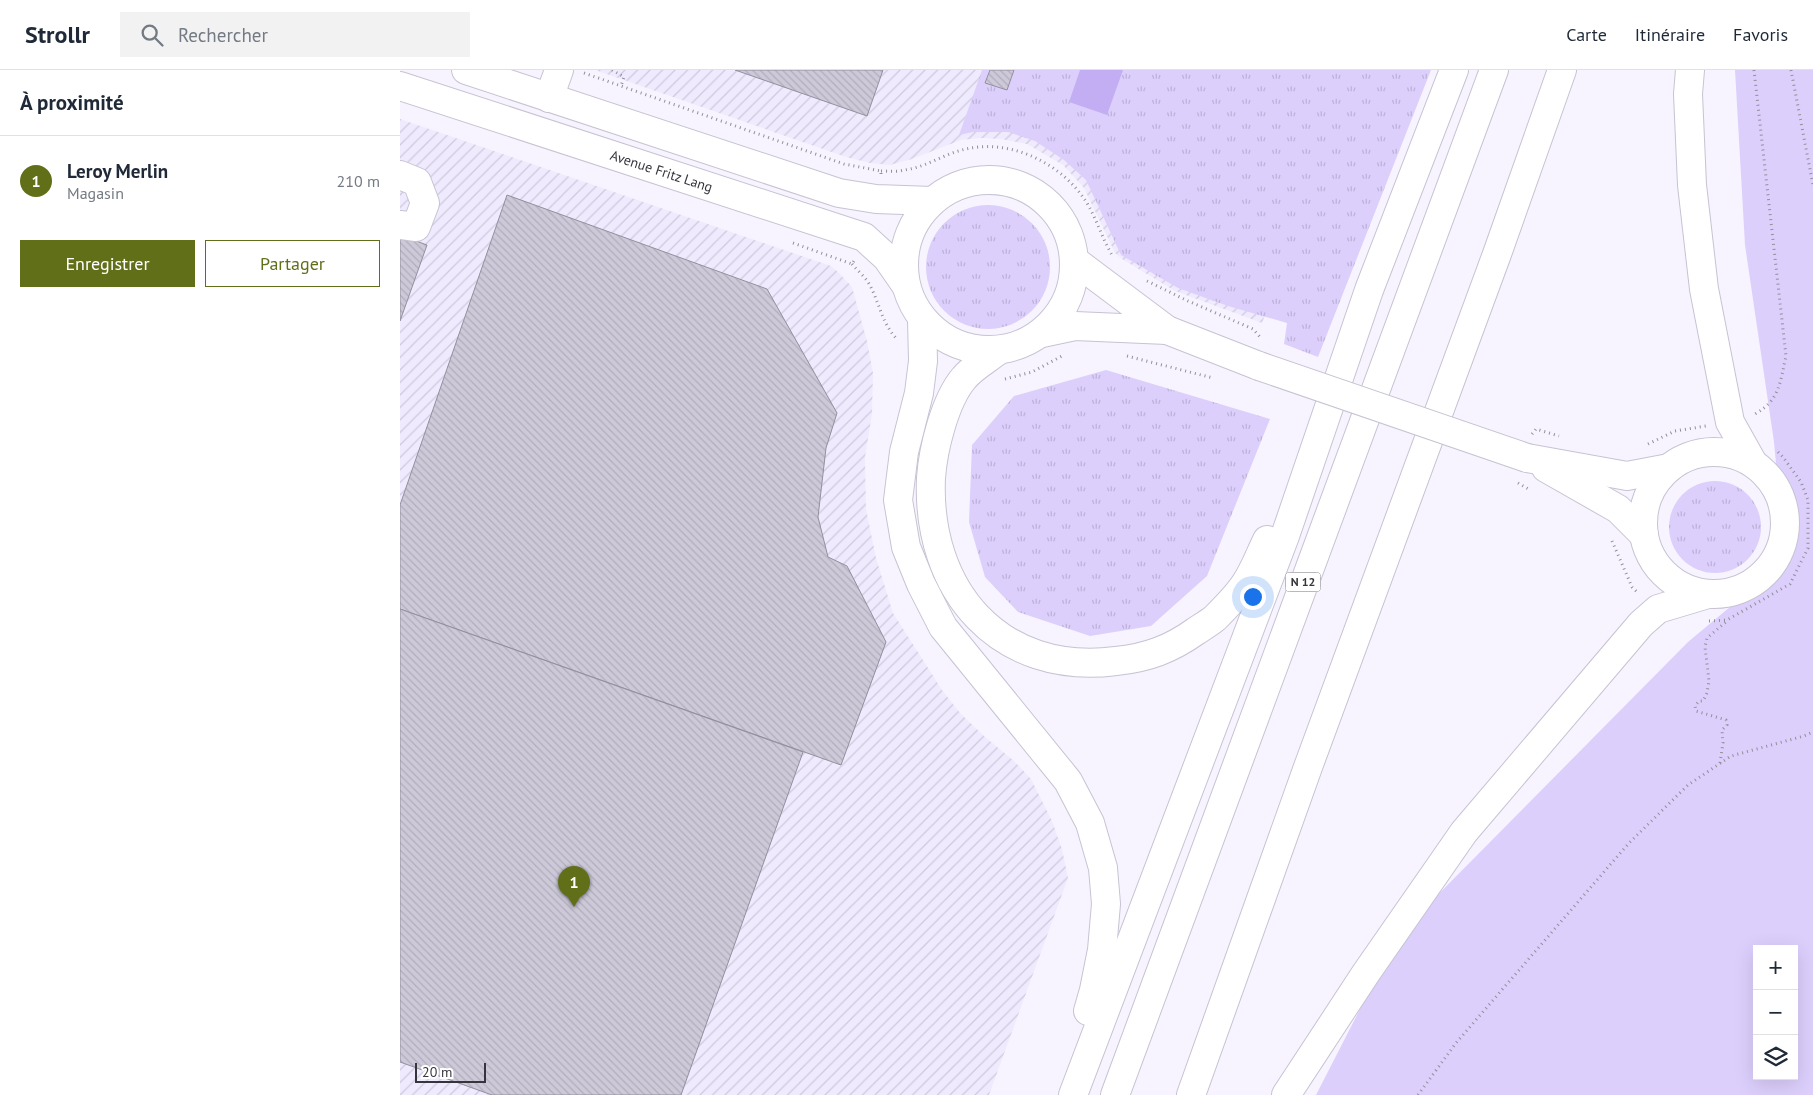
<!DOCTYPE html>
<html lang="fr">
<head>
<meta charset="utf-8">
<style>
  :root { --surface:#fff; --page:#f2f2f3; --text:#1f2937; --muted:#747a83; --line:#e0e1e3; --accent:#616f19 }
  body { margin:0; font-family:"PT Sans",sans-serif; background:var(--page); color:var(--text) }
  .controls { position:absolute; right:15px; bottom:15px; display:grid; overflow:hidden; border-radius:0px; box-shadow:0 5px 20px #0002 }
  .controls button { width:45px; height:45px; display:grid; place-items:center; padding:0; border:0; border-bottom:1px solid var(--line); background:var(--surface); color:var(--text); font:25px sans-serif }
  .scale { position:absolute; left:15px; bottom:12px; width:71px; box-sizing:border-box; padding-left:5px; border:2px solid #37353c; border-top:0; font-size:14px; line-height:18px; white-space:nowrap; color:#37353c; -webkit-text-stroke:4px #fff; paint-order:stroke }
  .you { position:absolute; left:852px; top:526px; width:18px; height:18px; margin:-12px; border:4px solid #fff; border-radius:50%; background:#1a73e8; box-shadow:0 0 0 8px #1a73e833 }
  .badge { display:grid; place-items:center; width:32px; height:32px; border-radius:50%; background:var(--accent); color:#fff; font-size:16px; font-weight:700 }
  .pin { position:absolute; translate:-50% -41px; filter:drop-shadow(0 1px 2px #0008) }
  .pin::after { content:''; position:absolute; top:26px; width:18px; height:15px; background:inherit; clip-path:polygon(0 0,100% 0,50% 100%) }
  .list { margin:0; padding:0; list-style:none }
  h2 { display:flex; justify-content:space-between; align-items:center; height:65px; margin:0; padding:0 20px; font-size:21px }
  h2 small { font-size:16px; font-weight:400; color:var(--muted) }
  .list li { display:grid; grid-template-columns:32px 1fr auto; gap:15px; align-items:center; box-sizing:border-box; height:90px; padding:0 20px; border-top:1px solid var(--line) }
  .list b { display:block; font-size:19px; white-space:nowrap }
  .list p { margin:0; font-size:16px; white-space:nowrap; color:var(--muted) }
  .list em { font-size:16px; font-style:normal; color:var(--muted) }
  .actions { display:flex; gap:10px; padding:15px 20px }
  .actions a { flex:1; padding:11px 0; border:1px solid var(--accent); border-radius:0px; text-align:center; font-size:18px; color:var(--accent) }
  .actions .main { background:var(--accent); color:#fff }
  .icon { flex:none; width:28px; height:28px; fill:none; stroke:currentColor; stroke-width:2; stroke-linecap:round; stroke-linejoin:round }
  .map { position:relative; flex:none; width:1413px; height:1025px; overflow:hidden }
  header { display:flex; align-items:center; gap:30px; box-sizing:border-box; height:70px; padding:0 25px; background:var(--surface); border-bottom:1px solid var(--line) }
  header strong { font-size:24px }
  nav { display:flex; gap:28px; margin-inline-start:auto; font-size:18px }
  .search { width:350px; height:45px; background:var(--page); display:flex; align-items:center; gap:12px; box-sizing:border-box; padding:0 18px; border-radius:0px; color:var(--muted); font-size:19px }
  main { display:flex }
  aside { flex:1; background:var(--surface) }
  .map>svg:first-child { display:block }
  .industrial { fill:url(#industrial-furrows) }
  .grass { fill:url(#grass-tufts) }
  .park { fill:#dccffc; fill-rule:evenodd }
  .water { fill:#c3aef4 }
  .building { fill:url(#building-back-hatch); stroke:#938f9f }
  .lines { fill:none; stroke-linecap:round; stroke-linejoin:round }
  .minor-casing { stroke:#c7c3d3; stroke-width:30 }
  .highway-casing { stroke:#c7c3d3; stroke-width:30 }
  .path { stroke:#928f98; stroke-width:3; stroke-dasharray:1 4; stroke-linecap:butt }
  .minor { stroke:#fff; stroke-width:28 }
  .highway { stroke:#fff; stroke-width:28 }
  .minor-bridge-casing { stroke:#c7c3d3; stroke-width:30; stroke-linecap:butt }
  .minor-bridge { stroke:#fff; stroke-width:28 }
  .labels { text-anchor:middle; stroke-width:5; stroke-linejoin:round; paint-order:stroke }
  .shield { fill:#fff; stroke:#737276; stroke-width:1 }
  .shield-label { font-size:12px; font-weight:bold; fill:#37353c }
  .street-label { font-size:14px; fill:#37353c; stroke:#fff }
</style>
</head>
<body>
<header>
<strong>Strollr</strong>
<div class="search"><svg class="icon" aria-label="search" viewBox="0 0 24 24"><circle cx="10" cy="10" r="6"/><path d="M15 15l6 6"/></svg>Rechercher</div>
<nav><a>Carte</a><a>Itinéraire</a><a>Favoris</a></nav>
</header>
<main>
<aside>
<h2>À proximité<small></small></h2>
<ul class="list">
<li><span class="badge">1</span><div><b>Leroy Merlin</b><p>Magasin</p></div><em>210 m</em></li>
</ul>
<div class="actions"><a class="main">Enregistrer</a><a>Partager</a></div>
</aside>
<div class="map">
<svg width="1413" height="1025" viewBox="0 0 1413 1025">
  <defs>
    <pattern id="industrial-furrows" width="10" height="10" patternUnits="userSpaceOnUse" patternTransform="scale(1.25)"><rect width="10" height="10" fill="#f0eafe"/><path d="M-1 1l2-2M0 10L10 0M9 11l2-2" fill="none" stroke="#cec9db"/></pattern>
    <pattern id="grass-tufts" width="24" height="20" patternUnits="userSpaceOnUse" patternTransform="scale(1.25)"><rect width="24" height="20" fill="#dccffc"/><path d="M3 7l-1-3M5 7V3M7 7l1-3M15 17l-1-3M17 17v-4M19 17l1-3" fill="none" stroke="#bdb2d9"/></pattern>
    <pattern id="building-back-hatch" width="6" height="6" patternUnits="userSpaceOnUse" patternTransform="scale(1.25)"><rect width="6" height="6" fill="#cdc9d9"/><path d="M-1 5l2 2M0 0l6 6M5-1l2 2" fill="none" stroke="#b1adbb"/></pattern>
  </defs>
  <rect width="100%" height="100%" fill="#f7f4ff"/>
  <g class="industrial">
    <path d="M195,0H958L862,253L775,221L722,189L715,183L684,118L663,95L627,74L601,69L580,68L561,70L512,89L490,95L470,93L446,87Z"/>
    <path d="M0,49L431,196L439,203L452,217L467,271L473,303L472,344L465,387L466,439L476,488L493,543L542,620L560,643L585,667L614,691L631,709L652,751L662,779L668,808L589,1025H0Z"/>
  </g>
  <g class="grass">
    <path d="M582,0H1031L918,287L884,274L887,253L828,236L778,218L721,185L686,110L664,90L635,71L608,62H573L559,65Z"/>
    <circle cx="588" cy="197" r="62"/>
    <path d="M706,300L870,349L807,506L751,556L690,566L618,542L585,507L569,452L572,375L614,326Z"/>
    <circle cx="1315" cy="457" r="46"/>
  </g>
  <path class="park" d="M1335,0H1413V1025H916L998,865L1288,572L1385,491L1374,372L1345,175ZM1357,879H1394V1006H1357Z"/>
  <path class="water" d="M680,0H723L707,45L669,32Z"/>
  <g class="building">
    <path d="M335,0H483L467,46Z"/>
    <path d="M590,0H614L607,20L585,13Z"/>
    <path d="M107,125L367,219L437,343L426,378L418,447L428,487L447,496L486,572L441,695L0,539V435Z"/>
    <path d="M0,165L27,175L0,251Z"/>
    <path d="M0,539L403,682L281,1025H92L0,992Z"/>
  </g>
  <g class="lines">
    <defs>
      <g id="minor">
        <path d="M66,0L439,123L476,129L532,131"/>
        <path id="s1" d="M0,16L464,167L487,188L505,214"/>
        <path d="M149,28L159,0"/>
        <path d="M0,105L17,112L25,133L16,157L0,155"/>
        <circle cx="589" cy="195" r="85"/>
        <path d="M675,191L767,260L859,296"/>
        <path d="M642,263L675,256L767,260"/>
        <circle cx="1314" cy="453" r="71"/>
        <path d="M1127,388L1227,406L1269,398"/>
        <path d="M1146,398L1218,439L1244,465"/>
      </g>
      <g id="highway">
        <path d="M1290,0L1288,24L1292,115L1304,219L1330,352L1353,393"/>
        <path d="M522,250L523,291L519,323L504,382L498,430L506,477L521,514L543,557L668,711L690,753L703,798L706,834L702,880L694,920L688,941"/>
        <path d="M599,280C588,289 573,297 564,308C545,330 533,379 531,408C526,520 599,606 716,591C747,588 771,579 796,561C802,557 809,553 815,548C825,538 837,526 845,514C854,501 860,484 867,470"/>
        <path d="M673,1025L885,466L969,220L1054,0"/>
        <path d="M715,1025L1094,0"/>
        <path d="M791,1025L908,697L1097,184L1162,0"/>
        <path d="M886,1025L966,903L1064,762L1241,554L1258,539L1308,524"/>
      </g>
    </defs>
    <use href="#minor" class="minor-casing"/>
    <use href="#highway" class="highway-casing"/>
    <g class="path">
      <path d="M212,0L224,7L221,16"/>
      <path d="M1354,0L1386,286C1380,312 1380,330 1355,344"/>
      <path d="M1391,0L1413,115"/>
      <path d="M184,3L444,94L481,101V104"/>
      <path d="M481,101C489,101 497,102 504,100C524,98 542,85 562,80C609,67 662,93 687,133C697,150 702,168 712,185"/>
      <path d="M393,173L452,194L454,191"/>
      <path d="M452,194C457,200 464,206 468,212C479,230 481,252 496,268"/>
      <path d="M747,211L788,231L853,259L861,268"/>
      <path d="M727,286L813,308"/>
      <path d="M605,309L632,302L662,286"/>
      <path d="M1132,364L1136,359L1159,366"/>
      <path d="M1248,374L1275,361L1306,356"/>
      <path d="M1118,413L1130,420"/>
      <path d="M1212,471L1232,517L1238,523"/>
      <path d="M1309,551L1327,550L1390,514L1408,478V430L1401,412L1383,387L1376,380"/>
      <path d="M1320,693L1323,673L1322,660L1327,655L1326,650L1296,641L1295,636L1299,631H1303L1307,623L1309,611L1305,577L1307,568L1327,551"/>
      <path d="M1018,1025L1056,973L1229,773L1288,715L1331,686L1404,666L1413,662"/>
    </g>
    <use href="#minor" class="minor"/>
    <use href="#highway" class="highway"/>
    <defs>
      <path id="minor-bridge" d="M859,296L1127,388"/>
    </defs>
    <use href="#minor-bridge" class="minor-bridge-casing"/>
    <use href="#minor-bridge" class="minor-bridge"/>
  </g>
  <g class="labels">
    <rect class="shield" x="885.5" y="502.5" width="35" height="19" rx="4"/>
    <g class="shield-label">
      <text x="903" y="516">N 12</text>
    </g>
    <g class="street-label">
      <text dy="5" stroke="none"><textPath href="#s1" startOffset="275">Avenue Fritz Lang</textPath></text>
    </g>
  </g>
</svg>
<div class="controls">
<button>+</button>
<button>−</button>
<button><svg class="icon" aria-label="layers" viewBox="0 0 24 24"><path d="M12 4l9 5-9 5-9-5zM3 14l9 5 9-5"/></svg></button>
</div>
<div class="scale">20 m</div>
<div class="you"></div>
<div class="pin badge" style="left:174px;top:837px">1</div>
</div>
</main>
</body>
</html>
